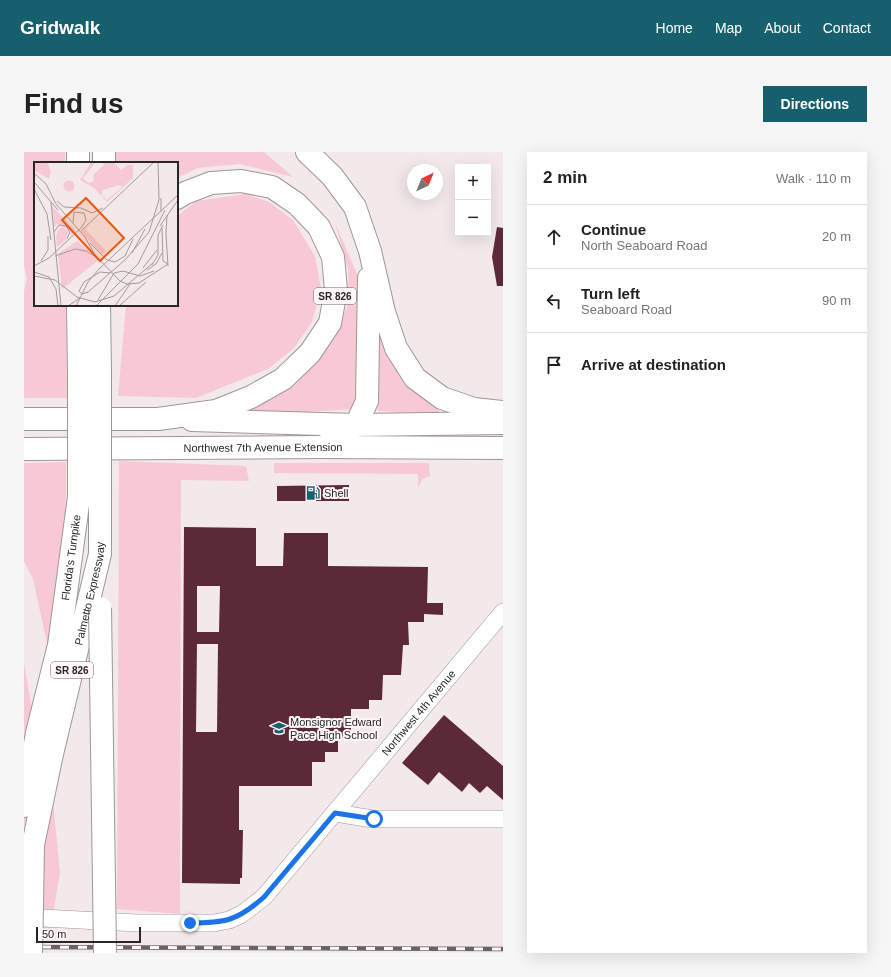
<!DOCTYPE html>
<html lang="en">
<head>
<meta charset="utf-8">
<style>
  :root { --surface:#fff; --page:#f6f6f6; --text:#222; --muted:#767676; --line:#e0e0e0; --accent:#16606e }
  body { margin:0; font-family:Arial,sans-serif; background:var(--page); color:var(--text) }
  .controls { position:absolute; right:12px; top:12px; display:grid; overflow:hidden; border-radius:0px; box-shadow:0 4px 16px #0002 }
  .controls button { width:36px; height:36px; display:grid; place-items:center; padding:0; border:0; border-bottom:1px solid var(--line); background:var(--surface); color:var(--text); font:20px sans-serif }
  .compass { position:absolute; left:383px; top:12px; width:36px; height:36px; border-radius:50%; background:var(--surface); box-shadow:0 4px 16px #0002; rotate:43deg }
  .scale { position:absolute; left:12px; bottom:10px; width:105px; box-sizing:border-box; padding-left:4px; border:2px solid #292626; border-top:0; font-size:11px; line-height:14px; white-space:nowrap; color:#292626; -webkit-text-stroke:3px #fff7f9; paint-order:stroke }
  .stop { position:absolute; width:12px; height:12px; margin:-9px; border:3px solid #1a73e8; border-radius:50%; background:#fff }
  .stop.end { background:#1a73e8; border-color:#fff; box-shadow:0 1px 4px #0008 }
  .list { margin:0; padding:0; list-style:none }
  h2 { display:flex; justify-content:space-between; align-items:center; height:52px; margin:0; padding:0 16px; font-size:17px }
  h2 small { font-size:13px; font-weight:400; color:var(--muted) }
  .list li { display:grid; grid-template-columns:26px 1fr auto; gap:12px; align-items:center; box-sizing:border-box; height:64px; padding:0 16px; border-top:1px solid var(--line) }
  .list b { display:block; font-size:15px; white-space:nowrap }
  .list p { margin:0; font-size:13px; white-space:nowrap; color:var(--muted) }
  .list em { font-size:13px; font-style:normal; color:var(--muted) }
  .icon { flex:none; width:22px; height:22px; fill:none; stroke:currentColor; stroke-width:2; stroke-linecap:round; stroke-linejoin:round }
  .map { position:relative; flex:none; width:479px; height:801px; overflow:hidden; border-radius:0px }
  header { display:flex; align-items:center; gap:24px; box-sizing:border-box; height:56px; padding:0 20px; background:var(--accent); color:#fff }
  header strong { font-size:19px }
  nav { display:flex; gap:22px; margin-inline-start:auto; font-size:14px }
  .intro { display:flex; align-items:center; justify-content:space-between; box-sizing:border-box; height:96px; padding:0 24px }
  h1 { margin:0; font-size:28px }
  .button { padding:10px 18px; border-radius:0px; background:var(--accent); color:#fff; font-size:14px; font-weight:700 }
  main { display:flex; gap:24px; padding:0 24px }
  aside { flex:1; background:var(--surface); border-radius:0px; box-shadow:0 4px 16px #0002 }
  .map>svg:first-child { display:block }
  .green { fill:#f7c9d4 }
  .building { fill:#5c2939; fill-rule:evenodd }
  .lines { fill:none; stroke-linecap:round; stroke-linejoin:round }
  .minor-casing { stroke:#9f9698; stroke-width:18 }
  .major-casing { stroke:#9f9698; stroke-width:24 }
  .highway-casing { stroke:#9f9698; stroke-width:24 }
  .minor { stroke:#fff; stroke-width:17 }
  .major { stroke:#fff; stroke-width:22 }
  .highway { stroke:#fff; stroke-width:22 }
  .rail-casing { stroke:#686364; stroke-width:4.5 }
  .rail { stroke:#fff7f9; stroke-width:3; stroke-dasharray:9; stroke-linecap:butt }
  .highway-bridge-casing { stroke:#9f9698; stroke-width:24; stroke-linecap:butt }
  .highway-bridge { stroke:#fff; stroke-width:22 }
  .route { stroke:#1a73e8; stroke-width:5 }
  .labels { text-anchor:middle; stroke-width:4; stroke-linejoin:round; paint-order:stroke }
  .shield { fill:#fff7f9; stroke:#696565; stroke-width:1 }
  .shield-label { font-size:10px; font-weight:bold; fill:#292626 }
  .street-label { font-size:11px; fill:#292626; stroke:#fff7f9 }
  .poi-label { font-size:11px; fill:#292626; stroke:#fff7f9; text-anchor:start }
  .inset-road { fill:none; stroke:#a29b9c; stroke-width:1 }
  .view { fill:#e8590c; fill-opacity:0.15; stroke:#e8590c; stroke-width:2 }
  .inset-edge { fill:none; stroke:#292626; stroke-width:2 }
</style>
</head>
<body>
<header>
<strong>Gridwalk</strong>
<nav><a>Home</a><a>Map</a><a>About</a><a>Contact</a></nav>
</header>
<div class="intro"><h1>Find us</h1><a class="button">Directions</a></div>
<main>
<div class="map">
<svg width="479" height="801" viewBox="0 0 479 801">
  <rect width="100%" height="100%" fill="#f3e9eb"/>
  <g class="green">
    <path d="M0,0H41V11H11V153H42L43,246H0V139L3,126L0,114Z"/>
    <path d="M88,0H240L269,25L215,12L174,16L153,26V11H88Z"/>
    <path d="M221,42L245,50L269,68L291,104L297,136L288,170L270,196L244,217L172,246L94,244L102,153H153V64L172,49Z"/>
    <path d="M311,71L336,129L332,257L214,264L271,233L311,186L325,149L324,117Z"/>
    <path d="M352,163L414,255L416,262L354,259Z"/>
    <path d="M95,309L222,314L225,329L157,328L156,762L93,757Z"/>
    <path d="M42,310L41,575L9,427L0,409V311Z"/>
    <path d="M250,311H405L406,324L398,327L394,336V322L250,321Z"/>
    <path d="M0,510L6,546L30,659L36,721L25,785L0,784Z"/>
  </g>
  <g class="building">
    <path d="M473,75L479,76V134H473L468,105Z"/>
    <path d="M325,333V349H253V334Z"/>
    <path d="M160,375L232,376V414H259L260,381H304V414L404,415L403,451H419V463L400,462V470H384L385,493H379L377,523H359L358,548H345V557H327V586H314V600H301V610H288V634H215V678H219L218,726H216V732L158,731ZM173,434H196L195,480H173ZM173,492H194L193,580H172Z"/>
    <path d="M420,563L479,614V648L463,634L456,641L445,631L438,640L415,620L404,633L378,611Z"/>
  </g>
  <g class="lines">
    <defs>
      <g id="minor">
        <path d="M311,661L349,667H479"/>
        <path id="s1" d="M0,765L113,771H190L205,768L218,762L240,745L479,460"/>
      </g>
      <g id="major">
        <path d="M168,268L332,273L479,271"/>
        <path id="s2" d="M0,297L299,295L479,296"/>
      </g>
      <g id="highway">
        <path d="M54,0V11"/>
        <path d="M283,0L308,24L331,55L346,99L360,160L372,196L391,226L418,246L450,257L479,260"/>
        <path d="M80,11V0"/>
        <path d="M54,153L55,224"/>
        <path d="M75,153L76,220"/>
        <path d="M0,267H134L192,259L227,245L259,227L286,201L306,171L312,138L309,105L295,75L273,52L248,35L217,29L187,31L161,41L153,46"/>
        <path d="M299,295L332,273L343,249L345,126"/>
        <path id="s3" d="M0,654L13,581L35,493L55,345"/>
        <path id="s4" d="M8,754L9,693L28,602L76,402V342"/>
      </g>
    </defs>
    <use href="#minor" class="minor-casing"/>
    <use href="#major" class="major-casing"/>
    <use href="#highway" class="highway-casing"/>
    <use href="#minor" class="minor"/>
    <use href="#major" class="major"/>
    <use href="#highway" class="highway"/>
    <defs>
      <path id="rail" d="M0,795L479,797"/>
    </defs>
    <use href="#rail" class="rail-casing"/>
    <use href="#rail" class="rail"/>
    <defs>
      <g id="highway-bridge">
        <path d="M55,224V345"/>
        <path d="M76,342V220"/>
        <path d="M76,456L81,801"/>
        <path d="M7,801L8,754"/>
      </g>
    </defs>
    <use href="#highway-bridge" class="highway-bridge-casing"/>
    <use href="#highway-bridge" class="highway-bridge"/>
  </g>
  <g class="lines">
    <path class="route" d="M166,771C201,771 213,769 240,745L311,661L350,667"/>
  </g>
  <defs>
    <symbol id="fuel-bare" viewBox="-9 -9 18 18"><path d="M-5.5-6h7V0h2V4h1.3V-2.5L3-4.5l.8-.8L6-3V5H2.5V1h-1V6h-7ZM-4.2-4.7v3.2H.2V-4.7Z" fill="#16606e" stroke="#fff7f9" stroke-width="2.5" paint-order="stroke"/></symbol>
    <symbol id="school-bare" viewBox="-9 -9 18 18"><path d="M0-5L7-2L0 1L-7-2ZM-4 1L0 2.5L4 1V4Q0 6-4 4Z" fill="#16606e" stroke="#fff7f9" stroke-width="2.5" paint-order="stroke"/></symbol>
  </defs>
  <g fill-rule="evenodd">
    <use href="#fuel-bare" x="279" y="331" width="20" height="20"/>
    <use href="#school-bare" x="245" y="566" width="20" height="20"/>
  </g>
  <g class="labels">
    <g class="shield">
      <rect x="290" y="136" width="42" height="16" rx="3"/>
      <rect x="27" y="510" width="42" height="16" rx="3"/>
    </g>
    <g class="shield-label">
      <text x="311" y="148">SR 826</text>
      <text x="48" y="522">SR 826</text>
    </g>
    <g class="street-label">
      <text dy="4" stroke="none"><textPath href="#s2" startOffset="239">Northwest 7th Avenue Extension</textPath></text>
      <text dy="4" stroke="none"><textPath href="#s3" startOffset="253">Florida's Turnpike</textPath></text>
      <text dy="4" stroke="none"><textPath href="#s4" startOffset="319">Palmetto Expressway</textPath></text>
      <text dy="4" stroke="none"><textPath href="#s1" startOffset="488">Northwest 4th Avenue</textPath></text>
    </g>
    <g class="poi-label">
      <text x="300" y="345">Shell</text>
      <text x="266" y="574">Monsignor Edward<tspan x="266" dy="13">Pace High School</tspan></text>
    </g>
  </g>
  <g transform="translate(10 10)">
    <rect width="144" height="144" fill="#f3e9eb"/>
    <path d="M0,0H13L17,10L15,17L0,8ZM57,0H62L49,16L54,21L60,19L59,13L70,3L69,0H79L87,8L93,3H99V16L73,40L60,26L46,18ZM85,23L88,25L73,38L67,33L69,28ZM29.5 24a5.5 5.5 0 1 1 11 0a5.5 5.5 0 1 1-11 0ZM18,44L42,69L37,74V69L24,62L20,64ZM54,64L52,68L72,89L68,92L47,70ZM28,65L35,69L31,79L23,85L22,75L24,68ZM43,79L66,97L28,127L24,92Z" fill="#f7c9d4" fill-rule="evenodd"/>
    <path class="inset-road" d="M0,11L12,22L22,42L51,75L61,93L86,119L93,122L105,121L134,102M0,20L24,48M0,27L13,52L17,78M127,36V50M23,39L30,45L47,46L58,51L69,46M17,40L27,144M126,64L144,38M128,66L129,99L134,102M47,69L120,0M20,70L25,63L32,64L36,70L33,77M132,72L134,104M132,72L133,53M56,81L73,98L81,100L91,94L99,77M98,91L111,67M21,94L41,87L52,89L62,95M7,99L14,88V74M118,103L124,93V73L129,63M0,104L15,96L47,66L52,58L50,51L40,50L39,61M109,106L123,88M113,108L122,102L128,91M0,110L15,115L22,127M0,114L21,118L43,135L61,140L80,134L119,101M22,127L24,144M54,130L48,132L45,129L50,120L66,110L76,111M53,131L91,98L115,70L125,38L124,0M64,138L80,111L89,109L106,114L120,109M34,144L46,136M42,144L54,120L65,107L144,33M62,144L104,102L131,48M81,144L96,122M85,144L112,120"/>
    <path class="view" d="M52,36L90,76L66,99L28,58Z"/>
    <rect width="144" height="144" class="inset-edge"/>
  </g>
</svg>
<div class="controls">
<button>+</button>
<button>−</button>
</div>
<svg class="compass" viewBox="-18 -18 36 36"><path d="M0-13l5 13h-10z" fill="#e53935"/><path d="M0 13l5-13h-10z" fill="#767676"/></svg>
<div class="scale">50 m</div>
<div class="stop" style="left:350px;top:667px"></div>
<div class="stop end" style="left:166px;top:771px"></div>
</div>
<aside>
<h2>2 min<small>Walk · 110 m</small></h2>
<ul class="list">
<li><svg class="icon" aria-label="ahead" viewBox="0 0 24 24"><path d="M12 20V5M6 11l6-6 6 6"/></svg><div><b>Continue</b><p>North Seaboard Road</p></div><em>20 m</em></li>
<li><svg class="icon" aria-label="left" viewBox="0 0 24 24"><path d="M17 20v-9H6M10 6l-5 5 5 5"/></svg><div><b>Turn left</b><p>Seaboard Road</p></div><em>90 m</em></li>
<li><svg class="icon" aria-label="arrive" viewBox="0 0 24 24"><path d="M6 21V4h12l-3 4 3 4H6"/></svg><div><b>Arrive at destination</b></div></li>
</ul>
</aside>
</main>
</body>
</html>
